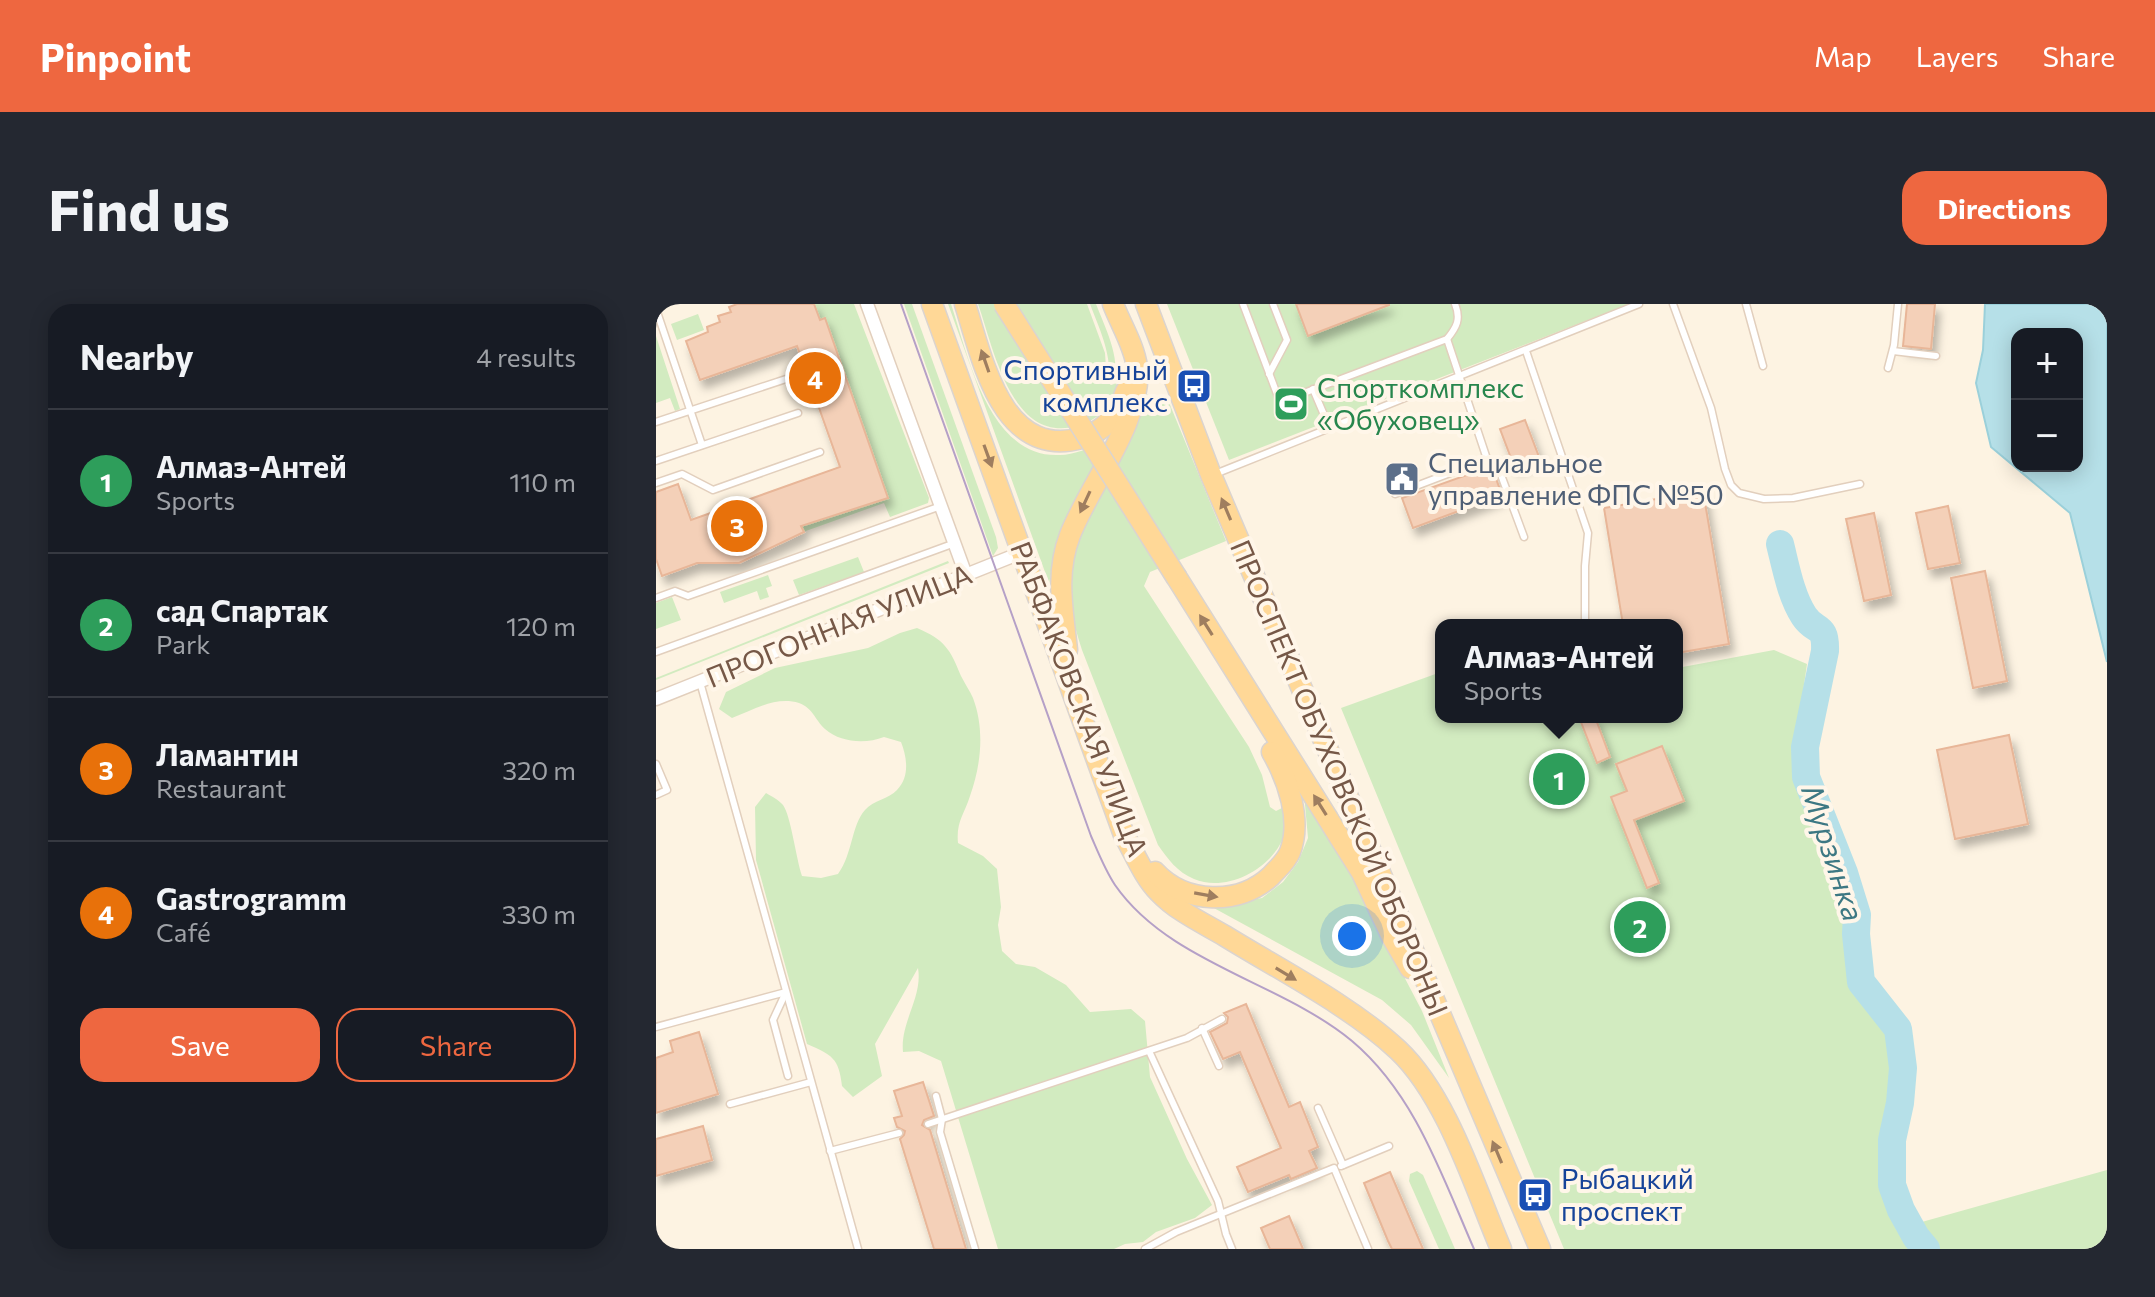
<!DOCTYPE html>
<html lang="en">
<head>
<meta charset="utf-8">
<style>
  :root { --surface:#171b24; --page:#242831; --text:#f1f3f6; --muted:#9ea1a6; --line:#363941; --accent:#ee6740 }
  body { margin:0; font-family:Commissioner,sans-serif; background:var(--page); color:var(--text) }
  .controls { position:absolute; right:24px; top:24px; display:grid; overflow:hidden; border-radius:16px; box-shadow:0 4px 20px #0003 }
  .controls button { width:72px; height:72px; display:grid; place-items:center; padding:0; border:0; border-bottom:2px solid var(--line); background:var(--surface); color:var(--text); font:40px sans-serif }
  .you { position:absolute; left:696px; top:632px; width:28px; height:28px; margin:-20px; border:6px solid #fff; border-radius:50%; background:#1a73e8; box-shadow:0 0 0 12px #1a73e833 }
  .badge { display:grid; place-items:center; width:52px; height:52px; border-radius:50%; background:var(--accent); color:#fff; font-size:26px; font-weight:700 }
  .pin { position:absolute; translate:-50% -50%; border:4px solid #fff; box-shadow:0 2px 8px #0006 }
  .popup { position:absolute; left:779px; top:315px; width:248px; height:104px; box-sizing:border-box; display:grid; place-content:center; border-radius:16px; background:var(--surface); filter:drop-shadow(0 2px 6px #0005); font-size:26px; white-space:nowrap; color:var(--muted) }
  .popup b { font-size:30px; color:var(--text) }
  .popup::after { content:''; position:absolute; left:50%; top:100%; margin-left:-16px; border:16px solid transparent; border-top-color:var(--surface) }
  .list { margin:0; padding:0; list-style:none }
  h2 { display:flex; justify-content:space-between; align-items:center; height:104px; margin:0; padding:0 32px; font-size:34px }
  h2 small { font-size:26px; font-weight:400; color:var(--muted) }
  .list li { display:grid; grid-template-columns:52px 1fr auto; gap:24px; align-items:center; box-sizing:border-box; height:144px; padding:0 32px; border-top:2px solid var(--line) }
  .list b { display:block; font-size:30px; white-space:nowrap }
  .list p { margin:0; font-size:26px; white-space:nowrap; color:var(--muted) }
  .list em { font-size:26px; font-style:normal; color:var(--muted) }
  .actions { display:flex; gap:16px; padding:24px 32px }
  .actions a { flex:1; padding:18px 0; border:2px solid var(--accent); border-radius:24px; text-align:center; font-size:28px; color:var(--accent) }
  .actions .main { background:var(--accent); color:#fff }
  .map { position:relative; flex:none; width:1451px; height:945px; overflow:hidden; border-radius:24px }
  header { display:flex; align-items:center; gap:48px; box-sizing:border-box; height:112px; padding:0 40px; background:var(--accent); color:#fff }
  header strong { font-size:38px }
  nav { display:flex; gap:44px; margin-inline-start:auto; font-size:28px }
  .intro { display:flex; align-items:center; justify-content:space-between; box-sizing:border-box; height:192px; padding:0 48px }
  h1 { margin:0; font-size:56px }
  .button { padding:20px 36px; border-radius:24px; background:var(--accent); color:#fff; font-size:28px; font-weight:700 }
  main { display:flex; gap:48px; padding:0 48px }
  aside { flex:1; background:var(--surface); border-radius:24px; box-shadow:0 4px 20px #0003 }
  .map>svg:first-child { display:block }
  .green { fill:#d2ebc0 }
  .water { fill:#b6e0e8; stroke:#9bd0da; stroke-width:2; fill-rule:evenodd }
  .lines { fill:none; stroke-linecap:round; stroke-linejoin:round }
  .river { stroke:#b6e0e8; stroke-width:28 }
  .building { fill:#f4d0b8; stroke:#e8b698; stroke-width:2; filter:url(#shadow) }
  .lane-casing { stroke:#e2cfbd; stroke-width:9 }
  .street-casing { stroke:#e2cfbd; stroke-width:15 }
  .primary-casing { stroke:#dbd4cf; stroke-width:23 }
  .lane { stroke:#fff; stroke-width:6 }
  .street { stroke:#fff; stroke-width:12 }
  .primary { stroke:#ffd897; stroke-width:20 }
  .tram { stroke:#b5a0c7; stroke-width:2 }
  .primary-bridge-casing { stroke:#dbd4cf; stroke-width:23; stroke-linecap:butt }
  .primary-bridge { stroke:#ffd897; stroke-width:20 }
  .oneway { fill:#9f7e5f }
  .labels { text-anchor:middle; stroke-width:8; stroke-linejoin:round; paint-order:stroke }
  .transit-label { font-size:28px; fill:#164399; stroke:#fff6e9; text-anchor:end }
  .leisure-label { font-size:28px; fill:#27864d; stroke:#fff6e9; text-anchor:start }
  .service-label { font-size:28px; fill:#4e5e75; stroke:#fff6e9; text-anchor:start }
  .street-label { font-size:28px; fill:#765847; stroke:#fff6e9 }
  .water-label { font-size:30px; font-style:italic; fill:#3d7883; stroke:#fff6e9 }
</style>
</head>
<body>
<header>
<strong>Pinpoint</strong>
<nav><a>Map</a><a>Layers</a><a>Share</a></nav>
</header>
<div class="intro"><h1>Find us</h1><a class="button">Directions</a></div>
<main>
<aside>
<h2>Nearby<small>4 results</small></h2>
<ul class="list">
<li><span class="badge" style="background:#2e9e5b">1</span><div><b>Алмаз-Антей</b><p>Sports</p></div><em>110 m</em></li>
<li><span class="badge" style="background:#2e9e5b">2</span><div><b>сад Спартак</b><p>Park</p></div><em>120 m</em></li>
<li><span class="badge" style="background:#e8710a">3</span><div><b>Ламантин</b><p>Restaurant</p></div><em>320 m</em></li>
<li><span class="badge" style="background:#e8710a">4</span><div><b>Gastrogramm</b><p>Café</p></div><em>330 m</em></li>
</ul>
<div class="actions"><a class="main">Save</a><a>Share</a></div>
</aside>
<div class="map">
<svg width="1451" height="945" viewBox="0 0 1451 945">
  <defs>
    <filter id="shadow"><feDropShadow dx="4.5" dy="8" stdDeviation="4" flood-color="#0004"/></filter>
  </defs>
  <rect width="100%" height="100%" fill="#fdf3e2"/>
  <g class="green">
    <path d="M158,0H198L273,194L272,199L234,213L228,199L147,228L145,222L232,194L169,15L164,16Z"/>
    <path d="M248,0H256L340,233L342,244L337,252Z"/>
    <path d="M292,0H295C312,51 333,155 404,151C418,151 432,144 446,140L448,142L404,229L393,279Z"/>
    <path d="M322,0H431L449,49L451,78L455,81L461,79C455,102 445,115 421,122C355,140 338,45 322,0Z"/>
    <path d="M434,0H440C448,21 466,56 457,77L453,74C455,48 443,24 434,0Z"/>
    <path d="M511,0H973L573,156Z"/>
    <path d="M42,10L48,26L21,36L15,20Z"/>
    <path d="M0,32L24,105L19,107L14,94L0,99Z"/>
    <path d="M489,90L512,96L570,237L494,268L488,282L593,443L606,471L614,503L620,507L626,504L627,490C629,503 632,521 627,534C615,565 570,589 538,575C521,568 512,555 502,541L426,346C419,324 413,302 413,279C413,232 463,150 484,107Z"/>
    <path d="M202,253L208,268L143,291L137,276Z"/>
    <path d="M292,257L293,259L0,376V374Z"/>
    <path d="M112,271L116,282L110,284L113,293L104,296L101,287L68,299L64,288Z"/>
    <path d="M16,293L25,316L0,325V299Z"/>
    <path d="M261,324C289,336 294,345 305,372C309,380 314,387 317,394C329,426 325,461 314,492C308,511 300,518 302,539L327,552L341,565L345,603L342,621L346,647L360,660L379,663L410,681L434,708L475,705L489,717L494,773L531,855L556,901L539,914L500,928L487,938L469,940L458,945H342L285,757L263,747L247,748C244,718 267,693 262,664L219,740L226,772L197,793L186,782C183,754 176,751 151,740L100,556L99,503L110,489C115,492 123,496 127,501C135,512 140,554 146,572L165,574L182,570C197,549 195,522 209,506C217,496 233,495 241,486C254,473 251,453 245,438L228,433C210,440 185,439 169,425C159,416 157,404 143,399C119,392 97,406 76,414L63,405L70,388L119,364L212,344L244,329Z"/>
    <path d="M1118,346L1151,360L1138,450L1140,469L1150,503L1168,540L1195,610L1193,635L1195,665L1202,684L1235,724L1241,742C1238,803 1212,869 1248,923L1451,866V945H908L685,404L785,368V413H1021V364Z"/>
    <path d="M648,490L696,573L766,707L793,774L755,721L726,696L556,603L606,594L627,578L642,558L652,534Z"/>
    <path d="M761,867L767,871L799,945H783L753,877L754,870Z"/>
  </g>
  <path class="water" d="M1329,0H1451V358L1414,209L1335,143L1320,79L1327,46ZM1361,30H1421V162H1361Z"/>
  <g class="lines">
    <path class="river" d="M1124,240C1130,264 1135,292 1148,312C1159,329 1170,319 1169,347L1149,443L1150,473L1188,569L1201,611L1200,630L1205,678L1242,725L1247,764L1244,799L1236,836V881L1245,906L1260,933L1270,945"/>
  </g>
  <g class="building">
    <path d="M81,0H158L164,16L169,14L232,194L145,222L148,228L83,259H41L6,272L0,255V188L22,180L35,216L184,163L141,42L44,76L30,37L52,28L51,23L64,18L62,12L75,8L73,3Z"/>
    <path d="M640,0H733V1L652,32Z"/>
    <path d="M1251,0H1279L1275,45L1247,42Z"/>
    <path d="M869,116L883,153L858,162L844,125Z"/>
    <path d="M833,163L836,164L846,191L757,224L746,194Z"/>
    <path d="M1047,187L1073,340L1021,349V321H967L948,204Z"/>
    <path d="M1292,202L1304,259L1272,265L1260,209Z"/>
    <path d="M1218,209L1235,291L1208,297L1190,215Z"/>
    <path d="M1329,267L1351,377L1317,384L1295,274Z"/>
    <path d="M923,413H939L954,453L941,459Z"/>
    <path d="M1353,431L1372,520L1299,535L1281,446Z"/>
    <path d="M1006,442L1028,497L978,516L1003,579L991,584L955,493L971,487L960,460Z"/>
    <path d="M590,700L633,803L644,798L662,843L653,847L661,864L635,875L633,871L592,888L581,863L625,844L584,748L567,755L554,728L571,719L572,713L568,709Z"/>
    <path d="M43,728L62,790L0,809V754L17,748L14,737Z"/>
    <path d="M267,778L278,812L268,816L266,821L274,826L310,945H278L244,835L248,831L249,827L241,823L238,814L246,812L238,787Z"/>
    <path d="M47,822L56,856L0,872V835Z"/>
    <path d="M734,868L767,945H736L732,937L708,879Z"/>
    <path d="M633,912L647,945H614L605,924Z"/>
  </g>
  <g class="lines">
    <defs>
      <g id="lane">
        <path d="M587,0L624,98L791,35C801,23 805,15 799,0"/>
        <path d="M1017,0L1055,104L1069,165L1075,181L1083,189L1108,195L1137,194L1204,180"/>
        <path d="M1090,0L1107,62"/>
        <path d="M0,5L46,141"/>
        <path d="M791,35L831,155L841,160L868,233"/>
        <path d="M870,47L932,229L929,262V321"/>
        <path d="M1237,47L1280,52"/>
        <path d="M1232,64L1238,41L1242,0"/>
        <path d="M613,70L631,36L617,0"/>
        <path d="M657,85L674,125"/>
        <path d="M0,118L130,75"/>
        <path d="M0,157L142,109"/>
        <path d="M559,170L983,0"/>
        <path d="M0,179L26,170L57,186L164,148"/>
        <path d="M739,190L831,155"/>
        <path d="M0,294L19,287L32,292L285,202"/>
        <path d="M0,348L299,239"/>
        <path d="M44,378L202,945"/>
        <path d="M0,460L11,486L0,491"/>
        <path d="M130,688L117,716L132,772"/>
        <path d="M0,723L130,688"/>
        <path d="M546,724L563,762"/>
        <path d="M493,747L562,897L570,930L576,945"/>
        <path d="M280,792L286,815L284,828L319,945"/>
        <path d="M74,800L155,778"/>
        <path d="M662,804L687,861"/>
        <path d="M272,820L531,734L566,715"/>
        <path d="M174,847L243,829"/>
        <path d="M685,862L733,842"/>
        <path d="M489,945L520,928L678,864L712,945"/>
      </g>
      <g id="street">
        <path d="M211,0L310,271"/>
        <path d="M0,395L367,248"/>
      </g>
      <g id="primary">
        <path d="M276,0L468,531C479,550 488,573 503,588C521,607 547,619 569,632C624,666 695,702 742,746C791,792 819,884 845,945"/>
        <path d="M309,0C327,57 346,156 426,134C449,127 463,109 470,87"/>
        <path d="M490,0L555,171L884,945"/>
        <path d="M521,274L706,569L736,633L754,664"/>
        <path d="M411,346C407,307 399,270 414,231C433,182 487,115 481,63C478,41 465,21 457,0"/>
        <path d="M499,568C529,600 583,602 615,572C622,564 630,558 634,548C646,516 632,476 616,448"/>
      </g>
    </defs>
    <use href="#lane" class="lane-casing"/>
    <use href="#street" class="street-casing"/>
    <use href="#primary" class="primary-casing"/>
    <use href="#lane" class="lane"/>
    <use href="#street" class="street"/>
    <use href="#primary" class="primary"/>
    <path class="tram" d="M245,0L435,532C442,548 449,566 459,581C513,659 625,678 696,737C759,790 786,872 818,945"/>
    <defs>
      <path id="primary-bridge" d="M348,0L521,274"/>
    </defs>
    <use href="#primary-bridge" class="primary-bridge-casing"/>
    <use href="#primary-bridge" class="primary-bridge"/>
  </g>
  <defs><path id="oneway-solid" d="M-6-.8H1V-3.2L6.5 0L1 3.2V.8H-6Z" transform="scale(2)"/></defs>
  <g class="oneway">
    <use href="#oneway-solid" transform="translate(329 57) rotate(-109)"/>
    <use href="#oneway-solid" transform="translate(332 152) rotate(70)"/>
    <use href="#oneway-solid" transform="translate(429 198) rotate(115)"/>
    <use href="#oneway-solid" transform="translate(570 205) rotate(-113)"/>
    <use href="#oneway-solid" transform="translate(550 321) rotate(-122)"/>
    <use href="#oneway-solid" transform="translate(664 501) rotate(-122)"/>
    <use href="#oneway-solid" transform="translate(550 591) rotate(10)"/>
    <use href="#oneway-solid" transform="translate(630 670) rotate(31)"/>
    <use href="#oneway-solid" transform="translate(841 848) rotate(-113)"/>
  </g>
  <defs>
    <symbol id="bus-square" viewBox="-11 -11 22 22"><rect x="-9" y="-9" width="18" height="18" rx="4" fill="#1a4fb4" stroke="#fff6e9"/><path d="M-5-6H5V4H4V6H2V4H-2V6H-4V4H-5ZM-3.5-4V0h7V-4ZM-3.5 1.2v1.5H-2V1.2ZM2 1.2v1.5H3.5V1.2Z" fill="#fff"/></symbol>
    <symbol id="stadium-square" viewBox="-11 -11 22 22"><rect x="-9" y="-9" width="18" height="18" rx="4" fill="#2e9e5b" stroke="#fff6e9"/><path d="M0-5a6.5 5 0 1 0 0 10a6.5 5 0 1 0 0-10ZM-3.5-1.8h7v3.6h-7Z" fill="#fff"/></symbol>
    <symbol id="civic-square" viewBox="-11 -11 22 22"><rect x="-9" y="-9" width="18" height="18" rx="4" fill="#5c6f8a" stroke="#fff6e9"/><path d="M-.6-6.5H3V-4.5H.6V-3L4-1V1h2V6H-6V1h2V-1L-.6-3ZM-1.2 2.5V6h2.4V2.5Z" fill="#fff"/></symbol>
  </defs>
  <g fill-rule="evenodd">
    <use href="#bus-square" x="518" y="62" width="40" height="40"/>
    <use href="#stadium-square" x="615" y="80" width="40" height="40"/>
    <use href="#civic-square" x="726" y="155" width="40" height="40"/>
    <use href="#bus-square" x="859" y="871" width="40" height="40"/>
  </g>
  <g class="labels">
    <g class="transit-label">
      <text x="512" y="76">Спортивный<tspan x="512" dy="32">комплекс</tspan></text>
      <text x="905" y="885" text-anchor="start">Рыбацкий<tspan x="905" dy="32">проспект</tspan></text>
    </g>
    <g class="leisure-label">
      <text x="661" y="94">Спорткомплекс<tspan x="661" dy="32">«Обуховец»</tspan></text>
    </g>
    <g class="service-label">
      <text x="772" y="169">Специальное<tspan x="772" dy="32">управление ФПС №50</tspan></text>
    </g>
    <g class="street-label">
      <text transform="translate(183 322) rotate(-22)" y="10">ПРОГОННАЯ УЛИЦА</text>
      <text transform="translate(423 395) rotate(69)" y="10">РАБФАКОВСКАЯ УЛИЦА</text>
      <text transform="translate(683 474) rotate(67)" y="10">ПРОСПЕКТ ОБУХОВСКОЙ ОБОРОНЫ</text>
    </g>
    <g class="water-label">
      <text transform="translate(1176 549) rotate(72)" y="10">Мурзинка</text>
    </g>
  </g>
</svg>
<div class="controls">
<button>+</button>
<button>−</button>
</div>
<div class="you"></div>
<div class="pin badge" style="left:903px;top:475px;background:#2e9e5b">1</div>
<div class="popup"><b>Алмаз-Антей</b>Sports</div>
<div class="pin badge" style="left:984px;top:623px;background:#2e9e5b">2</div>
<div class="pin badge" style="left:81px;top:222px;background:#e8710a">3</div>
<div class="pin badge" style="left:159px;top:74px;background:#e8710a">4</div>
</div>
</main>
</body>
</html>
